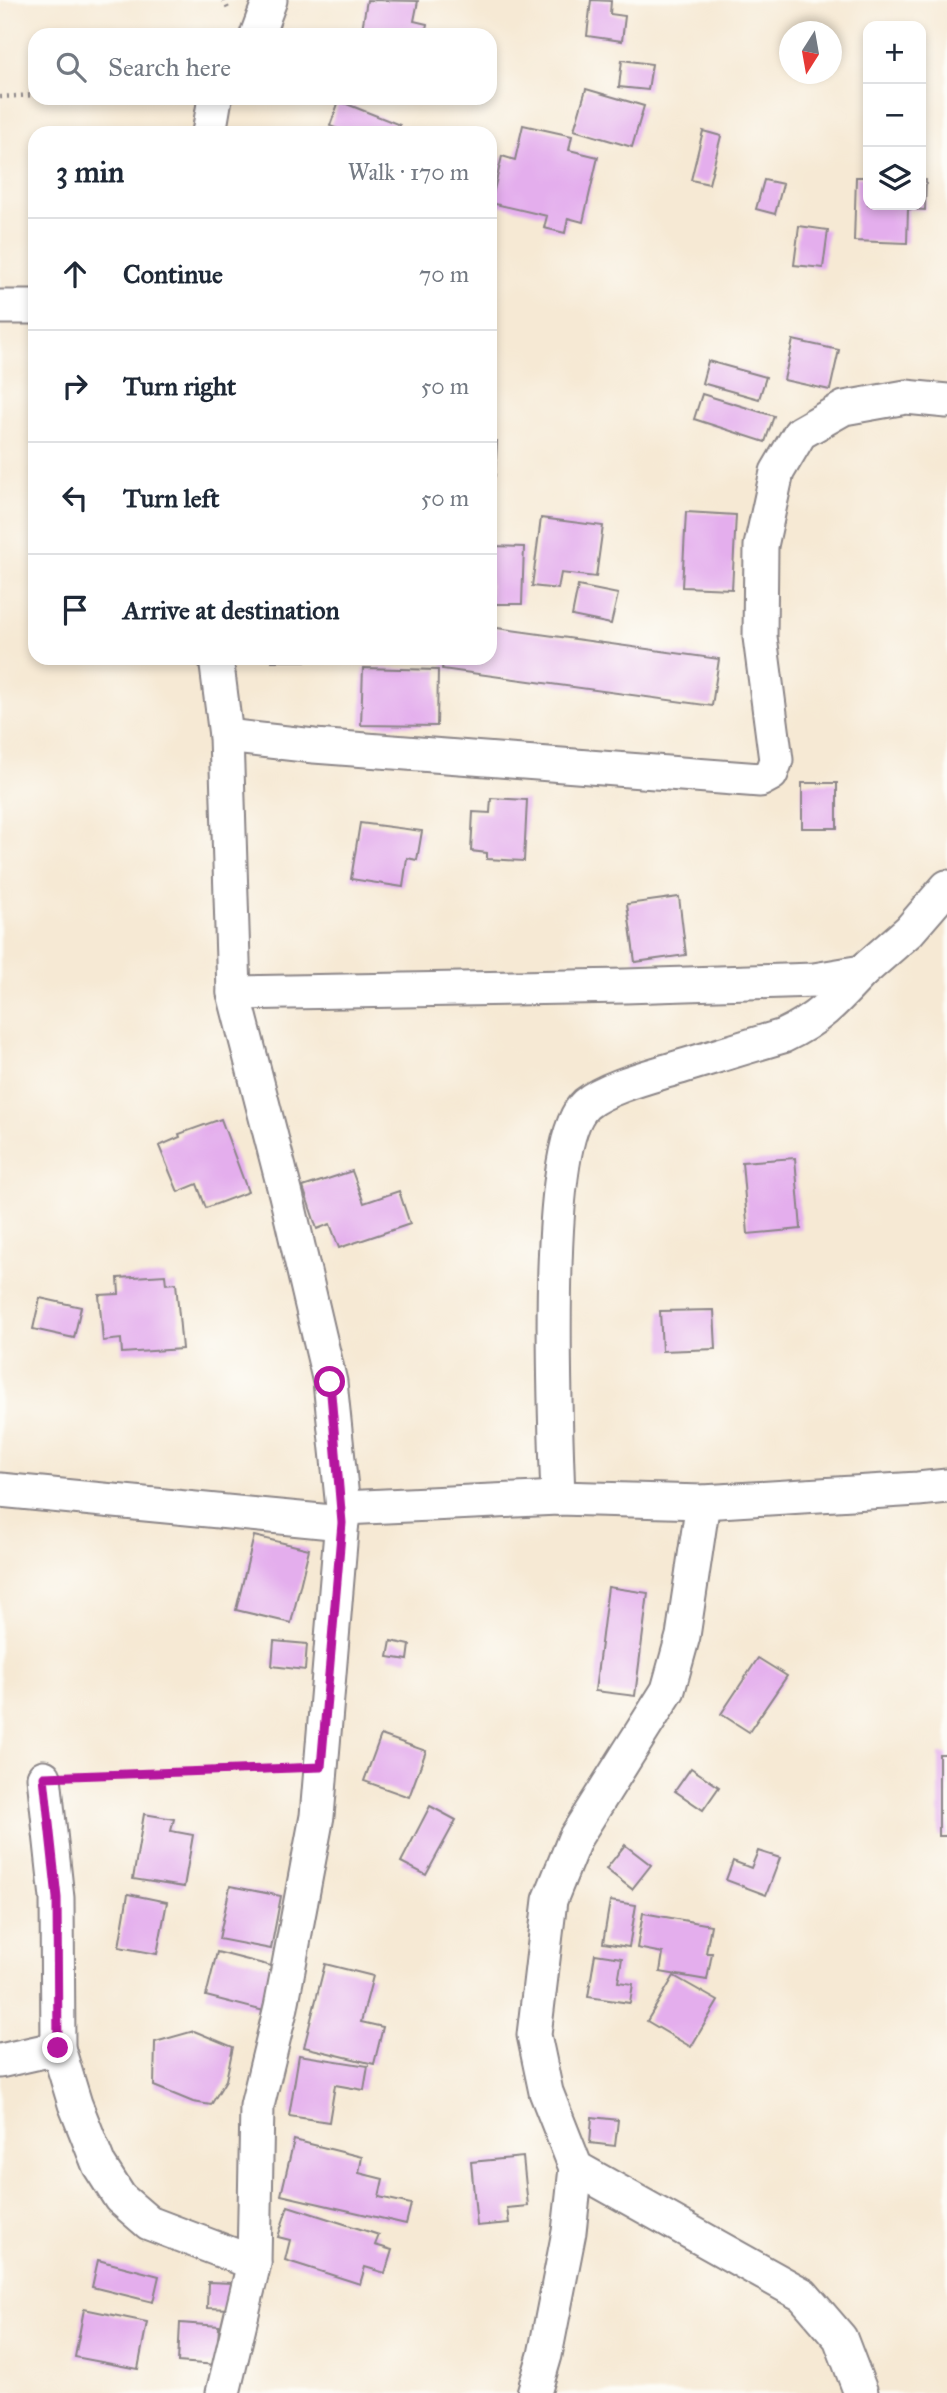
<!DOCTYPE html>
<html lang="en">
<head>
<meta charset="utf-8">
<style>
  :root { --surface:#fff; --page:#f2f2f3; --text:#1f2937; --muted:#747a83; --line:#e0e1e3 }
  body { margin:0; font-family:"IM FELL Great Primer",serif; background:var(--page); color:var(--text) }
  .controls { position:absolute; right:21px; top:21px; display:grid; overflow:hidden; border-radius:14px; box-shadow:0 4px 10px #0003 }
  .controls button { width:63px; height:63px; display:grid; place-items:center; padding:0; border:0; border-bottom:2px solid var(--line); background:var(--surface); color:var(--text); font:35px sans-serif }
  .compass { position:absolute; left:779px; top:21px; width:63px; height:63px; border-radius:50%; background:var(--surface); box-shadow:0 4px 10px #0003; rotate:191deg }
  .stop { position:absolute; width:21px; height:21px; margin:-16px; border:5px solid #b5179e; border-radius:50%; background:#fff }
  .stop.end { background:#b5179e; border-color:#fff; box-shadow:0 2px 7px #0008 }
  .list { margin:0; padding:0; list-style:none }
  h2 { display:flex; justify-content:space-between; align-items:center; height:91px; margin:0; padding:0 28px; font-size:30px }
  h2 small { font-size:23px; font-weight:400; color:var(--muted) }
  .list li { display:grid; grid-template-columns:46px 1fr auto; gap:21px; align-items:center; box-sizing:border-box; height:112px; padding:0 28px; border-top:2px solid var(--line) }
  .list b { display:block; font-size:26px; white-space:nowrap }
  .list em { font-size:23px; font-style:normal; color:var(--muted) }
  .icon { flex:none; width:38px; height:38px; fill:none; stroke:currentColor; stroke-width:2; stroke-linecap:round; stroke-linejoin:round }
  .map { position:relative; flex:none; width:947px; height:2393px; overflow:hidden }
  .search { position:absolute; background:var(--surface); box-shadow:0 4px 10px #0003; left:28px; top:28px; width:469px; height:77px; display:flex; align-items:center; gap:18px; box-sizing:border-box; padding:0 24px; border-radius:21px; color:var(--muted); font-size:26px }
  .panel { position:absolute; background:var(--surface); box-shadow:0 4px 10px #0003; left:28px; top:126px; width:469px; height:539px; border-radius:21px }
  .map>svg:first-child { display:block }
  .building { fill:#e4aeed }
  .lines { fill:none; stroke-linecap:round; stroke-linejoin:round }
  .street-casing { stroke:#8c8688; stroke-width:37 }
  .path { stroke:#8c8688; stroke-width:4.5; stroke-dasharray:2 5; stroke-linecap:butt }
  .street { stroke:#fff; stroke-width:33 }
  .route { stroke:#b5179e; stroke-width:9 }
</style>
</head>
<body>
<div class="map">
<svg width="947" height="2393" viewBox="0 0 947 2393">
  <rect width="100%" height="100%" fill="#fdfcf7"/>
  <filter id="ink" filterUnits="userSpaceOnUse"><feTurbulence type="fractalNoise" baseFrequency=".0143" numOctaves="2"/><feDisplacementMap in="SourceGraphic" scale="14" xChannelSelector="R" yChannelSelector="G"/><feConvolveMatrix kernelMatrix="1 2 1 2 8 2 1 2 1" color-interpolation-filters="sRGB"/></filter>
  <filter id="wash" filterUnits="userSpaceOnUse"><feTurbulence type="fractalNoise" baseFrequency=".00686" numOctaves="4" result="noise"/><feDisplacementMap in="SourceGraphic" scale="28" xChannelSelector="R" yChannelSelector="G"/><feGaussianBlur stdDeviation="1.57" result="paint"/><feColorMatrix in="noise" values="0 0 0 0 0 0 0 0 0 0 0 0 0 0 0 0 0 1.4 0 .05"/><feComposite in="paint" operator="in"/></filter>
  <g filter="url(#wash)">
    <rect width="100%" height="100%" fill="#f6e9d4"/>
    <g id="blocks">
      <g class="building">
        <path d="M367,0L418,1L414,21L427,24L425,35H361Z"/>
        <path d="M591,0L611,1L610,14L625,16L622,41L587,36Z"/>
        <path d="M622,60L652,64L648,90L619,87Z"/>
        <path d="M586,89L644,106L632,147L574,130Z"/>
        <path d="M339,101L400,125L397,133H348L330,126Z"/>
        <path d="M523,125L572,136L569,150L598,157L583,222L568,218L565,233L544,228L547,216L491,203L502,156L515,160Z"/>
        <path d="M703,131L721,136L709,184L691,180Z"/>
        <path d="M856,177H868V205H921V179L926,180L925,210L908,209L907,243L854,241Z"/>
        <path d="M764,180L783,184L775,214L756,209Z"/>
        <path d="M799,226L828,230L823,268L794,265Z"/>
        <path d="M793,340L839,350L830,390L784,380Z"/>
        <path d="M708,361L766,377L759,399L702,383Z"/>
        <path d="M702,394L774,416L765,442L694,419Z"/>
        <path d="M490,441H497L495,476L490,475Z"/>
        <path d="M686,512L736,515L732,589L682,587Z"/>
        <path d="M541,518L603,526L596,577L561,573L558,589L532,586Z"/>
        <path d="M490,546L524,547L522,604H490Z"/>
        <path d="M578,586L618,594L611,624L572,616Z"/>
        <path d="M490,627L719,659L712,706L442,669L444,658H490Z"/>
        <rect x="272" y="658" width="79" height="3"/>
        <path d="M409,658H438V663L408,660Z"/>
        <path d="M363,668L438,670L437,726L361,725Z"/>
        <rect x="802" y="783" width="35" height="45"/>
        <path d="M491,798L527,800L524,861L487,859V853L471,851L473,812L490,813Z"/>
        <path d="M360,823L422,831L417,860L407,858L403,887L351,879Z"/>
        <path d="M679,897L686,955L635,962L627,904Z"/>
        <path d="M221,1119L248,1192L206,1208L197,1184L178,1192L159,1146L180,1137L179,1134Z"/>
        <path d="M795,1158L801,1229L748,1234L742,1162Z"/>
        <path d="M352,1171L364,1203L399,1191L410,1224L339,1248L330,1224L317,1229L303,1187Z"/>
        <path d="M165,1275L166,1284L176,1283L182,1349L122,1353L121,1339L103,1341L99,1295L119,1294L118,1278Z"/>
        <path d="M40,1298L81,1307L74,1338L33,1329Z"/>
        <path d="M714,1310L716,1349L662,1351L660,1311Z"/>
        <path d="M254,1536L309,1549L291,1623L236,1610Z"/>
        <path d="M608,1587L648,1593L635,1696L595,1691Z"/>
        <path d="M274,1641L307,1644L305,1670L272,1666Z"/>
        <path d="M391,1641L410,1645L408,1660L388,1657Z"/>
        <path d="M758,1658L787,1676L749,1732L721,1714Z"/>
        <path d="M381,1735L426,1751L409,1797L364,1781Z"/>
        <rect x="939" y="1754" width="8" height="82"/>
        <path d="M691,1768L719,1787L703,1810L675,1791Z"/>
        <path d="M430,1806L456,1820L426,1875L401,1862Z"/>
        <path d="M144,1814L174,1819L171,1831L193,1835L184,1887L133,1879Z"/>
        <path d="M625,1845L651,1865L632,1889L606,1869Z"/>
        <path d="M758,1851L780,1858L766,1895L726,1880L733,1861L751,1868Z"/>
        <path d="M230,1886L281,1896L271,1949L219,1939Z"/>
        <path d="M128,1894L167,1902L157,1954L119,1947Z"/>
        <path d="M610,1901L636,1905L629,1947L603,1943Z"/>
        <path d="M643,1913L711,1925L706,1953H712L707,1980L660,1972L663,1953L637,1948Z"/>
        <path d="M217,1952L275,1967L264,2011L206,1996Z"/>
        <path d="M595,1954L622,1958L618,1982L633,1984L630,2003L588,1997Z"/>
        <path d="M325,1964L373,1976L361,2022L383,2027L374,2064L304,2047Z"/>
        <path d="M674,1976L718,2001L691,2047L647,2021Z"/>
        <path d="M194,2031L233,2047L226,2080L211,2105L193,2102L154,2086L155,2042Z"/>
        <path d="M299,2055L368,2066L364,2090L335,2085L329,2122L289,2116Z"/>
        <path d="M592,2117L618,2120L615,2146L590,2143Z"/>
        <path d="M294,2140L362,2157L359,2173L383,2179L379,2197L411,2204L406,2224L281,2195Z"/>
        <path d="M523,2157L528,2206L507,2208L509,2223L477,2226L471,2162Z"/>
        <path d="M288,2206L379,2235L375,2245L392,2250L385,2273L365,2267L360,2284L285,2260L290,2240L278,2237Z"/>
        <path d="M98,2260L159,2276L153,2302L92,2287Z"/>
        <path d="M208,2282L232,2283L231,2309L207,2308Z"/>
        <path d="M84,2309L147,2322L138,2369L75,2357Z"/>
        <path d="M180,2323L219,2326L217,2365L178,2362Z"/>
      </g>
    </g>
  </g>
  <g filter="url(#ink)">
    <use href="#blocks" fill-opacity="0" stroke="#8c8688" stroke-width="2"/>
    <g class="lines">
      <defs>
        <g id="street">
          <path d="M257,35L270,0"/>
          <path d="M209,133L215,98"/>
          <path d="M0,307H35"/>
          <path d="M216,658L226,736L234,993L286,1195L330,1382L343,1508L317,1816L281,2007L257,2106L254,2263L223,2393"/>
          <path d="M226,736L314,746L760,780L771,774L776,760L760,637L761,546L777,472L800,433L844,408L906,397L947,401"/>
          <path d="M234,993L625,986L814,980L862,972L909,931L947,887"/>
          <path d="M0,1490L342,1523"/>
          <path d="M558,1498C556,1430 541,1144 586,1104C605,1088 647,1077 670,1070C708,1059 745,1047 783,1036C819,1019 835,1001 862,972"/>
          <path d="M343,1508L558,1498L703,1502L918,1489L947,1486"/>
          <path d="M44,1777L57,1898L58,2048L75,2104L99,2165L120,2198L149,2223L254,2263"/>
          <path d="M0,2061L58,2048"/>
          <path d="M576,2168L803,2295L840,2338L861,2393"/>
          <path d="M534,2393L545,2355L569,2232L576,2168L546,2092L534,2035L550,1900L575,1838L668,1690L683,1636L703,1502"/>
        </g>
      </defs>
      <use href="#street" class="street-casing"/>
      <g class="path">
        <path d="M224,0L228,9"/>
        <path d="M0,97L35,95"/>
        <path d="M78,1775L286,1768"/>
      </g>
      <use href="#street" class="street"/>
    </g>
  </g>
  <g class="lines" filter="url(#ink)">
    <path class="route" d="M58,2048L57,1898L44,1777L321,1767L342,1523L330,1382"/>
  </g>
</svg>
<div class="controls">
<button>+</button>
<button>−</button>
<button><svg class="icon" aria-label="layers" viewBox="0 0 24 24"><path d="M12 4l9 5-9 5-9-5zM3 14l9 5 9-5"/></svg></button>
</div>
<svg class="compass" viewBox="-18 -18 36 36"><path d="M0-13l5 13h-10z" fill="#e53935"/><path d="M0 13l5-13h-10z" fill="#747a83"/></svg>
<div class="stop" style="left:330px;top:1382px"></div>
<div class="stop end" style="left:58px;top:2048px"></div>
<div class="search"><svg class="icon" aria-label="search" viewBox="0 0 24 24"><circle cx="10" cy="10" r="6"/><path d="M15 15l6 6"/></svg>Search here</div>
<section class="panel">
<h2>3 min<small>Walk · 170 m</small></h2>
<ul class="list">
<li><svg class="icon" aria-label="ahead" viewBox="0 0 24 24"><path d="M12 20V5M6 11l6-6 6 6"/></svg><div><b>Continue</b></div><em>70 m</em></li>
<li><svg class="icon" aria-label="right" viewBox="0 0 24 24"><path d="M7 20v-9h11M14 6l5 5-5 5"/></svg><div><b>Turn right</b></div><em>50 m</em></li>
<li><svg class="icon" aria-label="left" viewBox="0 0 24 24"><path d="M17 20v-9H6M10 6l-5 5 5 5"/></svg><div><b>Turn left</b></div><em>50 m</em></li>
<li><svg class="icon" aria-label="arrive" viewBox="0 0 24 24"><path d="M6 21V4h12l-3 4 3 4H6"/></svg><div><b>Arrive at destination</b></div></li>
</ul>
</section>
</div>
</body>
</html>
